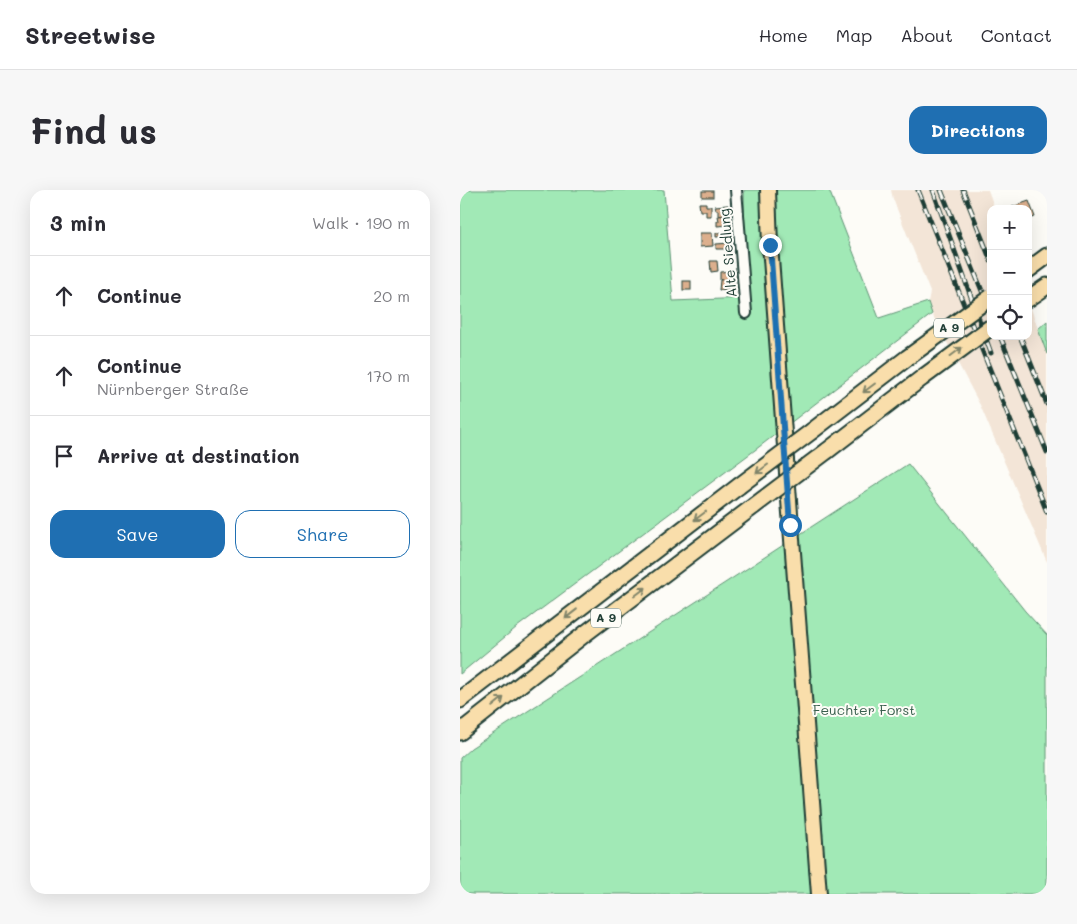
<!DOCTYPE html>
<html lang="en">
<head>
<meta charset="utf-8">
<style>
  :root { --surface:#fff; --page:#f7f7f7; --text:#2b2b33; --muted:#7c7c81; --line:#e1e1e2; --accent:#1f6fb2 }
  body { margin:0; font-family:Mali,sans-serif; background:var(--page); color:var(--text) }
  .controls { position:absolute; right:15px; top:15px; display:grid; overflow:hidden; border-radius:10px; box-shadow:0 5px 20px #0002 }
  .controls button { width:45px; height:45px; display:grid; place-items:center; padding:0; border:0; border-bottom:1px solid var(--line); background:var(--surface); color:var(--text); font:25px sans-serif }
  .stop { position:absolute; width:15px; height:15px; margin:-11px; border:4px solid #1f6fb2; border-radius:50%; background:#fff }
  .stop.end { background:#1f6fb2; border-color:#fff; box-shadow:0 1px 5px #0008 }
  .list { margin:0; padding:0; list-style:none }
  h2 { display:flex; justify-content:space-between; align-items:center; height:65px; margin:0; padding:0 20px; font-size:21px }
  h2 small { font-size:16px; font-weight:400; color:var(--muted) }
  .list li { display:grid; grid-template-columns:32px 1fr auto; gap:15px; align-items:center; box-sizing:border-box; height:80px; padding:0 20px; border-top:1px solid var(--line) }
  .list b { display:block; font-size:19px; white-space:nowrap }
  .list p { margin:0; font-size:16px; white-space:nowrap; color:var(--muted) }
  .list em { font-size:16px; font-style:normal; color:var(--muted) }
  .actions { display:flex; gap:10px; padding:15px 20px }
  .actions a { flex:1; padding:11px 0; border:1px solid var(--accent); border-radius:15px; text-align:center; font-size:18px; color:var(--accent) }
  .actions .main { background:var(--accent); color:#fff }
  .icon { flex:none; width:28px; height:28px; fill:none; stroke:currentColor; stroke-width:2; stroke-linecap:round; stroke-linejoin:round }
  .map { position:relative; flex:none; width:587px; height:704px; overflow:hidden; border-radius:15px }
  header { display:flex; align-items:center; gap:30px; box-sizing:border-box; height:70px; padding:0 25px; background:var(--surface); border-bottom:1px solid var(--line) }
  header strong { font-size:24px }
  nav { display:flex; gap:28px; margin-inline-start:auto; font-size:18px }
  .intro { display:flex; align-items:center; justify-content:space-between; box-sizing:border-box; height:120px; padding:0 30px }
  h1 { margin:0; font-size:35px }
  .button { padding:12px 22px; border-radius:15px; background:var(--accent); color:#fff; font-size:18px; font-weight:700 }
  main { display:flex; gap:30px; padding:0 30px }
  aside { flex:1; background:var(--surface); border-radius:15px; box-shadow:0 5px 20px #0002 }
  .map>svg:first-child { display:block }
  .built { fill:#f3e5d7 }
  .green { fill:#a1e9b6; stroke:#609375 }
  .building { fill:#dcaf8d; stroke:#1f3d34 }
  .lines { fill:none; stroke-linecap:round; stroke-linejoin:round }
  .minor-casing { stroke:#1f3d34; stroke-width:14 }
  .major-casing { stroke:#1f3d34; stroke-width:18 }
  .highway-casing { stroke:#1f3d34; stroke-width:19 }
  .minor { stroke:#fdfcf7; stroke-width:10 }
  .major { stroke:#f9deab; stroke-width:14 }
  .highway { stroke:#f9deab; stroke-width:15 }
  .rail-casing { stroke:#1f3d34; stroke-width:5 }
  .rail { stroke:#fdfcf7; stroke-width:3; stroke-dasharray:9; stroke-linecap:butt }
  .highway-bridge-casing { stroke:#1f3d34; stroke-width:19; stroke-linecap:butt }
  .highway-bridge { stroke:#f9deab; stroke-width:15 }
  .oneway { stroke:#81856a }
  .route { stroke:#1f6fb2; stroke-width:6 }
  .labels { text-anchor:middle; stroke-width:4; stroke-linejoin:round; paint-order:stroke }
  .shield { fill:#fdfcf7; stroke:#62766e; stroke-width:1 }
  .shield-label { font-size:12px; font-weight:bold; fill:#1f3d34 }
  .street-label { font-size:14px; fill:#1f3d34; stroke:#fdfcf7 }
  .park-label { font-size:14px; fill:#395f4e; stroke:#fdfcf7 }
</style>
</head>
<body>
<header>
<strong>Streetwise</strong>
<nav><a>Home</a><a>Map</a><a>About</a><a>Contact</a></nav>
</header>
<div class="intro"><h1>Find us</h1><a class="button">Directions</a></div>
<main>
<aside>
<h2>3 min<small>Walk · 190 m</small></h2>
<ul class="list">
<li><svg class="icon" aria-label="ahead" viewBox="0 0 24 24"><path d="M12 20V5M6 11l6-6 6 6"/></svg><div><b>Continue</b></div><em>20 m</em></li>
<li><svg class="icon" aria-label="ahead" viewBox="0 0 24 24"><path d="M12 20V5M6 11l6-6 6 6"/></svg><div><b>Continue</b><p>Nürnberger Straße</p></div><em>170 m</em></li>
<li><svg class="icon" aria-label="arrive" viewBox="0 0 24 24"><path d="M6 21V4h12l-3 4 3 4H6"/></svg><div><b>Arrive at destination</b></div></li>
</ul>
<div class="actions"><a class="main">Save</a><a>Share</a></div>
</aside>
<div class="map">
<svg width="587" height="704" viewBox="0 0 587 704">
  <rect width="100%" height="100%" fill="#fdfcf7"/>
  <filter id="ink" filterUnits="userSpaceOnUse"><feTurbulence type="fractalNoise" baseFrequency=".02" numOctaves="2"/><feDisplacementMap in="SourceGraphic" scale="10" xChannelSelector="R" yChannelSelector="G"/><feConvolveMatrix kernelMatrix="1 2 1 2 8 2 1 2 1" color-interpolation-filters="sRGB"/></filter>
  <g filter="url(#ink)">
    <path class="built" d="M431,0H528L535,19H531V146H568V110L587,164V372L520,215L472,124L468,112L470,102L433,9Z"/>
    <g class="green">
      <path d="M0,0H204L213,111L286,108L284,0H369L419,128L468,112L472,124L295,260L57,437L0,484Z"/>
      <path d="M587,131V164L578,139Z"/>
      <path d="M448,274L565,421L587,445V704H0V568L11,558Z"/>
    </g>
    <g class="building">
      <rect x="242" y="1" width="11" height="6"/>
      <path d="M569,11L575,27L568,29V19H553L552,17Z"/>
      <path d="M239,13H246V16H251V26H246V21H240Z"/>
      <path d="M268,15L269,25L258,26V20H256L255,16Z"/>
      <path d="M269,25L270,35L257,36V31H259L258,26Z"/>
      <path d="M269,42L270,46L256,47V43Z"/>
      <path d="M240,43H252L253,56L240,57Z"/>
      <path d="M270,53V59H256V54Z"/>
      <path d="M250,71H257L258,81L251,82Z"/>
      <path d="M274,81V89L260,90V82Z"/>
      <path d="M274,89L275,96L268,97V99L259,100L260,90Z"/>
      <rect x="223" y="91" width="8" height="9"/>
    </g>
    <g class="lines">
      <defs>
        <path id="minor" d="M276,0L286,123"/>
        <path id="major" d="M308,0L310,55L329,310L359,704"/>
        <g id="highway">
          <path d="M568,80L587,66"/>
          <path d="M568,109L587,96"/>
          <path d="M352,241L447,168"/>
          <path d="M367,261L462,188"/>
          <path d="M0,510L279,296"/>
          <path d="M0,542L126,443L294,316"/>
        </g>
      </defs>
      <use href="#minor" class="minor-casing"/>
      <use href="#major" class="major-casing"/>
      <use href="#highway" class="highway-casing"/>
      <use href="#minor" class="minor"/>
      <use href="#major" class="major"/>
      <use href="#highway" class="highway"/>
      <defs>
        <g id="rail">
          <path d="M458,0L587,322"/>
          <path d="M473,0L531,163"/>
          <path d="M481,0L531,123"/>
          <path d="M503,0L531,71"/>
          <path d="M540,146L587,262"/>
          <path d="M560,146L587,214"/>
        </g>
      </defs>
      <use href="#rail" class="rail-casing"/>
      <use href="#rail" class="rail"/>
      <defs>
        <g id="highway-bridge">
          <path d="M447,168L531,107"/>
          <path d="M462,188L531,137"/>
          <path d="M279,296L352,241"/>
          <path d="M294,316L367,261"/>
        </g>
      </defs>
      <use href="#highway-bridge" class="highway-bridge-casing"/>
      <use href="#highway-bridge" class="highway-bridge"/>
    </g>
    <defs><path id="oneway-shaft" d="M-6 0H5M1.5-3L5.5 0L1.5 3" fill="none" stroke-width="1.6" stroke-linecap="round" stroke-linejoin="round" transform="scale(1.25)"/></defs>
    <g class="oneway">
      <use href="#oneway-shaft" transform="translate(496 162) rotate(-37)"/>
      <use href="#oneway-shaft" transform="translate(409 198) rotate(143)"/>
      <use href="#oneway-shaft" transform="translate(302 279) rotate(143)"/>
      <use href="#oneway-shaft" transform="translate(240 326) rotate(143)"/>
      <use href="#oneway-shaft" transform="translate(180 402) rotate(-37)"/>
      <use href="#oneway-shaft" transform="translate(111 424) rotate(142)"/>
      <use href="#oneway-shaft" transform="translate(38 512) rotate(-39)"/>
    </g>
  </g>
  <g class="lines" filter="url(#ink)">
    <path class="route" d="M310,55L330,335"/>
  </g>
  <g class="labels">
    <g class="shield">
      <rect x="474" y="128.5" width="30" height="19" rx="4"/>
      <rect x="131" y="418.5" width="30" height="19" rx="4"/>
    </g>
    <g class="shield-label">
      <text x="489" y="142">A 9</text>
      <text x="146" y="432">A 9</text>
    </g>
    <g class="street-label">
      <text transform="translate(268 63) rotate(-95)" y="5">Alte Siedlung</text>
    </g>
    <g class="park-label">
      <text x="404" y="525">Feuchter Forst</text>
    </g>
  </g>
</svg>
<div class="controls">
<button>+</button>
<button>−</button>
<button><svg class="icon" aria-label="locate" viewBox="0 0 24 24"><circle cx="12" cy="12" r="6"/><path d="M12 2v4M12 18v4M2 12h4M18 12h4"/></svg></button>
</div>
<div class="stop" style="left:330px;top:335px"></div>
<div class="stop end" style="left:310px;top:55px"></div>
</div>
</main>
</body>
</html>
